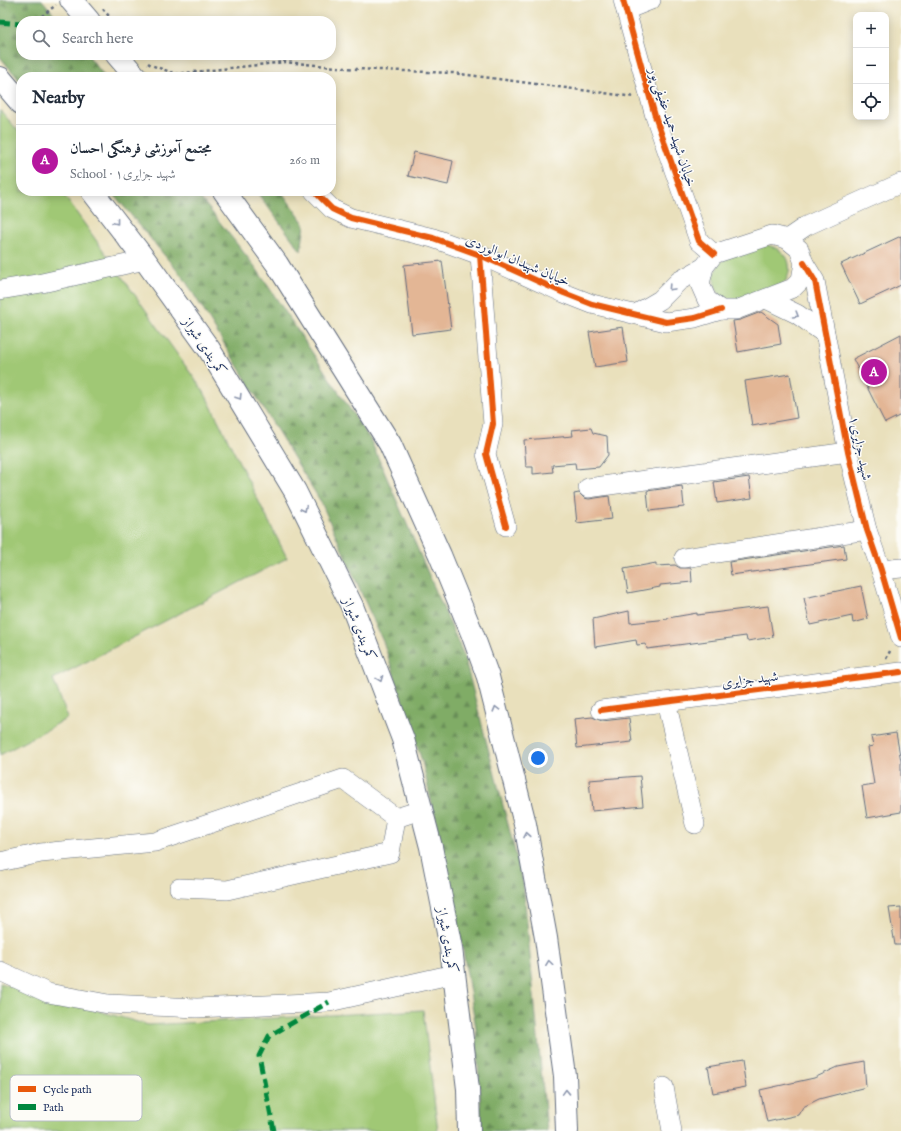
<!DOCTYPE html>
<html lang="en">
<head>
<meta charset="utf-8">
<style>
  :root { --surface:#fff; --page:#f2f2f3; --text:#1f2937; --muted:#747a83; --line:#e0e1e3; --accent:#b5179e }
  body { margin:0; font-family:"IM FELL English",Amiri,serif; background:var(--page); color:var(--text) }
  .controls { position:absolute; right:12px; top:12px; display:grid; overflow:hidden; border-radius:8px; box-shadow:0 2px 10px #0003 }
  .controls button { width:36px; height:36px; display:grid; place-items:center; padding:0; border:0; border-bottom:1px solid var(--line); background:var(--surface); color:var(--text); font:20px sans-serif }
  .you { position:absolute; left:538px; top:758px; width:14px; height:14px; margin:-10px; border:3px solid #fff; border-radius:50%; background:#1a73e8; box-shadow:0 0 0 6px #1a73e833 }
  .badge { display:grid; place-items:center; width:26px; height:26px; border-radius:50%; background:var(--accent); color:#fff; font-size:13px; font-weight:700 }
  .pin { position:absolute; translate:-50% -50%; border:2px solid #fff; box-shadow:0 1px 4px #0006 }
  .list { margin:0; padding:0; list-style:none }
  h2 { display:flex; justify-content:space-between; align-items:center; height:52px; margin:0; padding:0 16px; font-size:17px }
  h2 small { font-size:13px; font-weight:400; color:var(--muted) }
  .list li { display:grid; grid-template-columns:26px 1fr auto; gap:12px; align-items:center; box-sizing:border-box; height:72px; padding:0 16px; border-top:1px solid var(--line) }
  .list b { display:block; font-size:15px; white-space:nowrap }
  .list p { margin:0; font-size:13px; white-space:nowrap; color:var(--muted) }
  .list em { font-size:13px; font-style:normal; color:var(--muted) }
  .icon { flex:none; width:22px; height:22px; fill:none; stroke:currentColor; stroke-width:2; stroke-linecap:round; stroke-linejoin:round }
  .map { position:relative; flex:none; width:901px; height:1131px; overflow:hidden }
  .search { position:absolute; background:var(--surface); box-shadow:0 2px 10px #0003; left:16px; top:16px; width:320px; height:44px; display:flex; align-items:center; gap:10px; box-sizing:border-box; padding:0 14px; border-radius:16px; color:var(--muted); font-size:15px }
  .panel { position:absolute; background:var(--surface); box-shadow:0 2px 10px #0003; left:16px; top:72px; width:320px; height:124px; border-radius:16px }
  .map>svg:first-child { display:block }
  .green { fill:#a0c874; stroke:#5e7c69 }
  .forest { fill:url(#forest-firs); stroke:#4e6e62 }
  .building { fill:#e3b695 }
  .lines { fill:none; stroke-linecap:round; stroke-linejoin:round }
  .minor-casing { stroke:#636d7f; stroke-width:20 }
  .highway-casing { stroke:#636d7f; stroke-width:24 }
  .path { stroke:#636d7f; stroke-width:2.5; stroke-dasharray:3 3; stroke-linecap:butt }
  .minor { stroke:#fff; stroke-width:19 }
  .highway { stroke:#fff; stroke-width:22 }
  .quiet { stroke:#00873e; stroke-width:5; stroke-dasharray:10 5; stroke-linecap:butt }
  .cycleway-casing { stroke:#fdfcf7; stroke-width:8 }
  .cycleway { stroke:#e8590c; stroke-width:6 }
  .oneway { stroke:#8d97ae }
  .labels { text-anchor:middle; stroke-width:3; stroke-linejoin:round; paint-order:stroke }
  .street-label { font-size:14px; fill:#1b2f5e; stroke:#fdfcf7 }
  .key { fill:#fdfcf7; stroke:#b9bec9; stroke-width:1 }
  .key-label { font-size:11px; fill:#1b2f5e }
</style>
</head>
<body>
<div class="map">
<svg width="901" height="1131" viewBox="0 0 901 1131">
  <defs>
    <pattern id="forest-firs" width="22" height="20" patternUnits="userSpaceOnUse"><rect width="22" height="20" fill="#80ac66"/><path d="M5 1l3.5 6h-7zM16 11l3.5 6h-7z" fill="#688c57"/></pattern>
  </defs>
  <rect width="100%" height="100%" fill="#fdfcf7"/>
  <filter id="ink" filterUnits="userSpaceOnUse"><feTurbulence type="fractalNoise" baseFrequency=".025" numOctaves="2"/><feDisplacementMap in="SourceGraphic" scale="8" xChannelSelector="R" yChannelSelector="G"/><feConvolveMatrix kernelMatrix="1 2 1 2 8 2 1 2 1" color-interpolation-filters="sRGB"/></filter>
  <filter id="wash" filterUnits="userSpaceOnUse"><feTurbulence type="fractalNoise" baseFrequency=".012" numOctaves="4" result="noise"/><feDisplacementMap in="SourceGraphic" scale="16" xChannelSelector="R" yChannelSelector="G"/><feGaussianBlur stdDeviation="0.9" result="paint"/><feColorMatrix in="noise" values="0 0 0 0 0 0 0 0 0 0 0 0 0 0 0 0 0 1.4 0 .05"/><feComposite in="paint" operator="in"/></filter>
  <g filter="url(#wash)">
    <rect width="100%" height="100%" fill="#e9e0bc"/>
    <g class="green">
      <path d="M0,110L21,134V191H61L204,392L287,558L53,679L68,718L0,755Z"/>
      <path d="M767,245C781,249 791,256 789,272C788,277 786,282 781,285C772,290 751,297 741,300C716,305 705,276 723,260C729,255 758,248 767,245Z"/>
      <path d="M0,983L148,1025L423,1010L438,1131H0Z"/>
    </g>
    <g class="forest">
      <path d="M0,0H42L60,21H21V55H88L105,77H21V82L0,57Z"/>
      <path d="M111,191H195L256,268L370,439L464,656L523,882L547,1131H482L476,1028L456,909L422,761L384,644L321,502L185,280Z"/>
      <path d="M256,191H281L305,225L301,251Z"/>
    </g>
    <g id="blocks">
      <g class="building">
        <path d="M414,152L453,161L448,185L408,176Z"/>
        <path d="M901,236V285L860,304L841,264Z"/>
        <path d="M442,261L451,329L412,334L404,265Z"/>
        <path d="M761,312L778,324L781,344L738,352L733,321L740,320Z"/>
        <path d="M623,327L628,362L595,367L589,332Z"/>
        <path d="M901,334V415L885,423L853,359Z"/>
        <path d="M790,374L797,418L752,426L745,381Z"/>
        <path d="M591,428L593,433L607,436L608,455L599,467L576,469L575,463L552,465L553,472L533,474V467H526L524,440L573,436L572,430Z"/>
        <path d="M749,477L752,498L717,503L714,482Z"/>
        <path d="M682,486L684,507L649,511L647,491Z"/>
        <path d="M579,493L584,498L589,499L609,496L612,519L577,523L574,494Z"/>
        <path d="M844,545L846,559L731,575L729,562Z"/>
        <path d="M656,563V566L675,565L680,568H691L692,582L660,585V587L628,593L624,569Z"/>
        <path d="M861,586L868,619L853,623L852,616L810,625L804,598Z"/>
        <path d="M768,606L773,637L747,641L746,636L647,649L646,644L637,645L636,640L595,647L593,619L629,611L630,623L668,619V618L697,613V615Z"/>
        <path d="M592,717L602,721L629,718L632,742L577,748L574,719Z"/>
        <path d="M896,733L901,761V812L867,818L862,786L874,784L868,747L873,746L871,737Z"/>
        <path d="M640,776L643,806L592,811L589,780Z"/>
        <path d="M901,907V945H895L889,908Z"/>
        <path d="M742,1061L746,1087L713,1093L708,1067Z"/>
        <path d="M864,1062L866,1087L819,1099L803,1107L798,1115L767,1122L760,1090L814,1078L838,1067Z"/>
      </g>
    </g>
  </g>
  <g filter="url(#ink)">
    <use href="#blocks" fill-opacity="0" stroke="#636d7f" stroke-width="1"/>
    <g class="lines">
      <defs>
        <g id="minor">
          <path d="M623,0L655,116L699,241L714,254"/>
          <path d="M626,10L651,0"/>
          <path d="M314,191L332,209L351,218L433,238L480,255L564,293L592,304L666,322L695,318L721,310"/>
          <path d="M772,235L787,239L799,249L804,263L801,280L793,288L736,310H721L707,300L700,284L704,267L714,254Z"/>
          <path d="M787,239L806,226L901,183"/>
          <path d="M480,255L493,424L486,454L506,526"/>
          <path d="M804,263L815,281L848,452L867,530L881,570L901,638"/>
          <path d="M0,290L42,283L145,260"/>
          <path d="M766,299L797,314L825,334"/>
          <path d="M636,314L660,300L679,281L704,267"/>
          <path d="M588,488L848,452"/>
          <path d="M684,558L867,530"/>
          <path d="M881,570L901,568"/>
          <path d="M666,702L695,824"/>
          <path d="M601,710L901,672"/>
          <path d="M0,862L41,853L155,842L343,779L396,818"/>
          <path d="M179,888L227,890L390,853L396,818L421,810"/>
          <path d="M0,971L48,993L108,1004L197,1008L329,1002L454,974"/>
          <path d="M664,1087L672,1131"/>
        </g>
        <g id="highway">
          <path d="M71,0L89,21"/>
          <path d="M117,55L136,77"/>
          <path d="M0,78L21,103"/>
          <path d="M92,191L145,260L209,349L295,491L352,606L403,739L431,847L451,948L468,1089L469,1131"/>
          <path d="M224,191L277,264L390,444L440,555L472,633L488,677L525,824L546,938L565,1076L567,1131"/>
        </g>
      </defs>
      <use href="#minor" class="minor-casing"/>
      <use href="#highway" class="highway-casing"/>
      <g class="path">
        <path d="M103,9L113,21"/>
        <path d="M46,21L42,16L56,5"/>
        <path d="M148,63L151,65L176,74L285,62L357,69L453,73L634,97"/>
        <path d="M886,659L891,649"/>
      </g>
      <use href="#minor" class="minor"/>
      <use href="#highway" class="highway"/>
      <g class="quiet">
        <path d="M0,22L21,24"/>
        <path d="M274,1131L259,1056L269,1036L329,1002"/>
      </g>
      <defs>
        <g id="cycleway">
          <path d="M623,0L655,116L699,241L714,254"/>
          <path d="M314,191L332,209L351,218L433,238L480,255L564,293L592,304L666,322L695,318L721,310"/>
          <path d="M480,255L493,424L486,454L506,526"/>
          <path d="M804,263L815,281L848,452L867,530L881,570L901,638"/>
          <path d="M601,710L901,672"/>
        </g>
      </defs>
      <use href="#cycleway" class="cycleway-casing"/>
      <use href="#cycleway" class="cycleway"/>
    </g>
    <defs><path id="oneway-chevron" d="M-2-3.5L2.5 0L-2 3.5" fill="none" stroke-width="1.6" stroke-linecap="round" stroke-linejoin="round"/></defs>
    <g class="oneway">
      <use href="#oneway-chevron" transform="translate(116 222) rotate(52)"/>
      <use href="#oneway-chevron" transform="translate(671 288) rotate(133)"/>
      <use href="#oneway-chevron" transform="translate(796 315) rotate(31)"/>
      <use href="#oneway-chevron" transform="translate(239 397) rotate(58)"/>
      <use href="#oneway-chevron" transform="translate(304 509) rotate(64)"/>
      <use href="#oneway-chevron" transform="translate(380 679) rotate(69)"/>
      <use href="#oneway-chevron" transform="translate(496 709) rotate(-105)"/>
      <use href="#oneway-chevron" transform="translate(527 835) rotate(-100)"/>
      <use href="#oneway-chevron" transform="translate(549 963) rotate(-98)"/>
      <use href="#oneway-chevron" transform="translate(566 1092) rotate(-92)"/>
    </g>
  </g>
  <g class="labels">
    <g class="street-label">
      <text transform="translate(673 127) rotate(72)" y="5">خیابان شهید حمید عفیفی پور</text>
      <text transform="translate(518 260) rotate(23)" y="5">خیابان شهیدان ابوالوردی</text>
      <text transform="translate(205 346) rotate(56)" y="5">کمربندی شیراز</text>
      <text transform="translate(861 448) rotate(78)" y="5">شهید جزایری۱</text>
      <text transform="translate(360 629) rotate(68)" y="5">کمربندی شیراز</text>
      <text transform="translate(750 679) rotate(-7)" y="5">شهید جزایری</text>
      <text transform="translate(448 940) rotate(80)" y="5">کمربندی شیراز</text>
    </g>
  </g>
  <rect x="10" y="1075" width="132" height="46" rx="6" class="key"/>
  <rect x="18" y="1086" width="18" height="6" fill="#e8590c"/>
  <rect x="18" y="1104" width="18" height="6" fill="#00873e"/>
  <g class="key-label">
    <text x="43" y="1093">Cycle path</text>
    <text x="43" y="1111">Path</text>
  </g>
</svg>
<div class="controls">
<button>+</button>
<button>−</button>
<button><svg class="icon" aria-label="locate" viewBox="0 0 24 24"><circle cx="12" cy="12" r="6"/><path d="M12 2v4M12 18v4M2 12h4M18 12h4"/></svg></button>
</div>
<div class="you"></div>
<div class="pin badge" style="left:874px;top:372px">A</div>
<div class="search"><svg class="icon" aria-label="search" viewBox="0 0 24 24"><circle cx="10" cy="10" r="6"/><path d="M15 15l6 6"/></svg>Search here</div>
<section class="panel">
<h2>Nearby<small></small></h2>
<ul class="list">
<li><span class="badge">A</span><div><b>مجتمع آموزشی فرهنگی احسان</b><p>School · شهید جزایری۱</p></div><em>260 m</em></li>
</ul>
</section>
</div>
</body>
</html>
